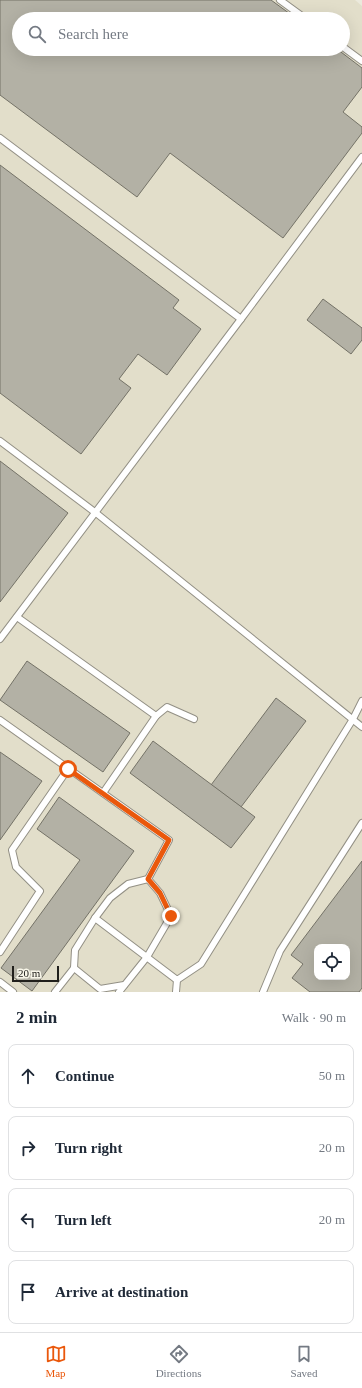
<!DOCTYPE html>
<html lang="en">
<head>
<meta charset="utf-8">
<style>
  :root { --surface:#fff; --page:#f2f2f3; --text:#1f2937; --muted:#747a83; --line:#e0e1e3; --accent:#ea580c }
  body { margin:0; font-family:"Times New Roman",serif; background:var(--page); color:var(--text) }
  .controls { position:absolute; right:12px; bottom:12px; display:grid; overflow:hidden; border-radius:8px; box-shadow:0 4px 16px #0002 }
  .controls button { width:36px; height:36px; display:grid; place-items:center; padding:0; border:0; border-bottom:1px solid var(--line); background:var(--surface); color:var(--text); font:20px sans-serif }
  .scale { position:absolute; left:12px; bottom:10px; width:47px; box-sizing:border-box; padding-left:4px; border:2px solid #21201c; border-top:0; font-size:11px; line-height:14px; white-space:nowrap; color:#21201c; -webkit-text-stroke:3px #f8f6e9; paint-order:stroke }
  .stop { position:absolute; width:12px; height:12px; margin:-9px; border:3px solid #ea580c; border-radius:50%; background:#fff }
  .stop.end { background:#ea580c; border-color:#fff; box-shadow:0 1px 4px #0008 }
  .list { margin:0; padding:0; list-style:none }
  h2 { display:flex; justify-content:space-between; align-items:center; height:52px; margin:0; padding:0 16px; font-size:17px }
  h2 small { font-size:13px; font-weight:400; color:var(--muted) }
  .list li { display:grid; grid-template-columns:26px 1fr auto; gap:12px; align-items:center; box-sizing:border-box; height:64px; margin:0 8px 8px; padding:0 8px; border:1px solid var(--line); border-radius:8px }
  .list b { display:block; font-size:15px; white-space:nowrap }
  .list em { font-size:13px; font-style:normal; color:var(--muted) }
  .icon { flex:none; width:22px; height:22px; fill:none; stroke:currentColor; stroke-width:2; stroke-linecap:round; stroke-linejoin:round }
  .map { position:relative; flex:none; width:362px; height:992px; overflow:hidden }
  .search { position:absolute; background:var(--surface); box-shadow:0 4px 16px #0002; left:12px; right:12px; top:12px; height:44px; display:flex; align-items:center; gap:10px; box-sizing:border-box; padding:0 14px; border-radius:22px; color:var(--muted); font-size:15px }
  .sheet { height:340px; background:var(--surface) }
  nav { display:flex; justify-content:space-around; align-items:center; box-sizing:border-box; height:56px; border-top:1px solid var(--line); background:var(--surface); font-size:11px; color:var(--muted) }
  nav a { display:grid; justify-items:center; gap:2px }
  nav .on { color:var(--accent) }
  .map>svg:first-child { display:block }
  .built { fill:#e2deca; fill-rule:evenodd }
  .building { fill:#b3b1a5; stroke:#747267; fill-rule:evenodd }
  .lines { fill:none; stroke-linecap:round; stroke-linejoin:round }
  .lane-casing { stroke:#939085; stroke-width:8 }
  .lane { stroke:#fff; stroke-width:6 }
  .route { stroke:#ea580c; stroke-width:5 }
</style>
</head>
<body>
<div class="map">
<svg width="362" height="992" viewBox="0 0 362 992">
  <rect width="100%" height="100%" fill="#ebe9dc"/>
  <path class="built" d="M0,0H355L362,6V992H0ZM19,19H343V49H19ZM317,947H347V977H317Z"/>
  <g class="building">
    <path d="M0,0H271L297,19H19V49H337L362,68V87L343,112L362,127V133L283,238L170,153L137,197L0,95Z"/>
    <path d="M0,165L179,300L173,308L201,329L167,375L138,354L119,379L131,388L81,454L0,393Z"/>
    <path d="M323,299L362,328V340L351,354L307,320Z"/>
    <path d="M0,461L68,513L0,602Z"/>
    <path d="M27,661L130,733L103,772L0,700Z"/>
    <path d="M276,698L306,721L241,807L211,785Z"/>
    <path d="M153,741L255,817L231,848L130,773Z"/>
    <path d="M0,752L42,781L0,840Z"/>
    <path d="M59,797L134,851L32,991L1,968L80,860L37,829Z"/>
    <path d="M362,861V988L359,992H310L292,978L303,964L291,955ZM317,947H347V977H317Z"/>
  </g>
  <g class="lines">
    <defs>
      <g id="lane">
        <path d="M280,0L306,19"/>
        <path d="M343,47L362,61"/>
        <path d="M0,138L241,319"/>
        <path d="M0,441L96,513L362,727"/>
        <path d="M17,617L156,716L167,707L194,719"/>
        <path d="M0,639L241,319L362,157"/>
        <path d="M0,720L169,840L148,879L160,893L171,916L147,957L119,992"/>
        <path d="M103,793L156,716"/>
        <path d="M95,918L177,980L201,964L353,719L362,701"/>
        <path d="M0,952L40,891L16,867L12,850L68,769"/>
        <path d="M74,968L100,989L124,985"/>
        <path d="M0,982L13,992"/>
        <path d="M55,992L74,968L75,950L95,918L110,898L128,884L148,879"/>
        <path d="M176,992L177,980"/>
        <path d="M263,992L280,951L362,823"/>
      </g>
    </defs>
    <use href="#lane" class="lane-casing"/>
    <use href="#lane" class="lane"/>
  </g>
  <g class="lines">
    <path class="route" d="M68,769L169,840L148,879L160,893L171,916"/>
  </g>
</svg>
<div class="controls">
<button><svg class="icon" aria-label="locate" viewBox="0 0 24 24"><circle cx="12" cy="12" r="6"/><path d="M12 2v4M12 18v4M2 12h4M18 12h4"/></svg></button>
</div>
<div class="scale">20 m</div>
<div class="stop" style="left:68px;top:769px"></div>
<div class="stop end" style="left:171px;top:916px"></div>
<div class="search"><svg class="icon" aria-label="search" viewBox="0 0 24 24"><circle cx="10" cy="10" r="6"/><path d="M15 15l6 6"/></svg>Search here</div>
</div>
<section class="sheet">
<h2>2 min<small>Walk · 90 m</small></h2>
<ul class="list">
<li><svg class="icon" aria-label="ahead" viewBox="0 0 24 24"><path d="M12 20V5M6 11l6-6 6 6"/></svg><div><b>Continue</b></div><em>50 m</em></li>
<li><svg class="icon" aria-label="right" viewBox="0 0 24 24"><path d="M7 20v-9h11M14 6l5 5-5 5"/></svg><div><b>Turn right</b></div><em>20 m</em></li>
<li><svg class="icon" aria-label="left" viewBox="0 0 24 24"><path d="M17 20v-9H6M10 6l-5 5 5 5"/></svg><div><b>Turn left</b></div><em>20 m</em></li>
<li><svg class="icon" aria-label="arrive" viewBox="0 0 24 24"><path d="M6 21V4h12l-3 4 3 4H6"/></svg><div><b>Arrive at destination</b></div></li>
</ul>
</section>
<nav>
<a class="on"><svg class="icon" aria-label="map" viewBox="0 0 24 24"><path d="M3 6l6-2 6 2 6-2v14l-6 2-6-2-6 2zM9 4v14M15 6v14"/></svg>Map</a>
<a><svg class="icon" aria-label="directions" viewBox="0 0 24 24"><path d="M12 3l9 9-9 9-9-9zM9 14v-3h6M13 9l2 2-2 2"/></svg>Directions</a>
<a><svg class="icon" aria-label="saved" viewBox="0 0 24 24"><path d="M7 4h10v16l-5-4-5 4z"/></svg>Saved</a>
</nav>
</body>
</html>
